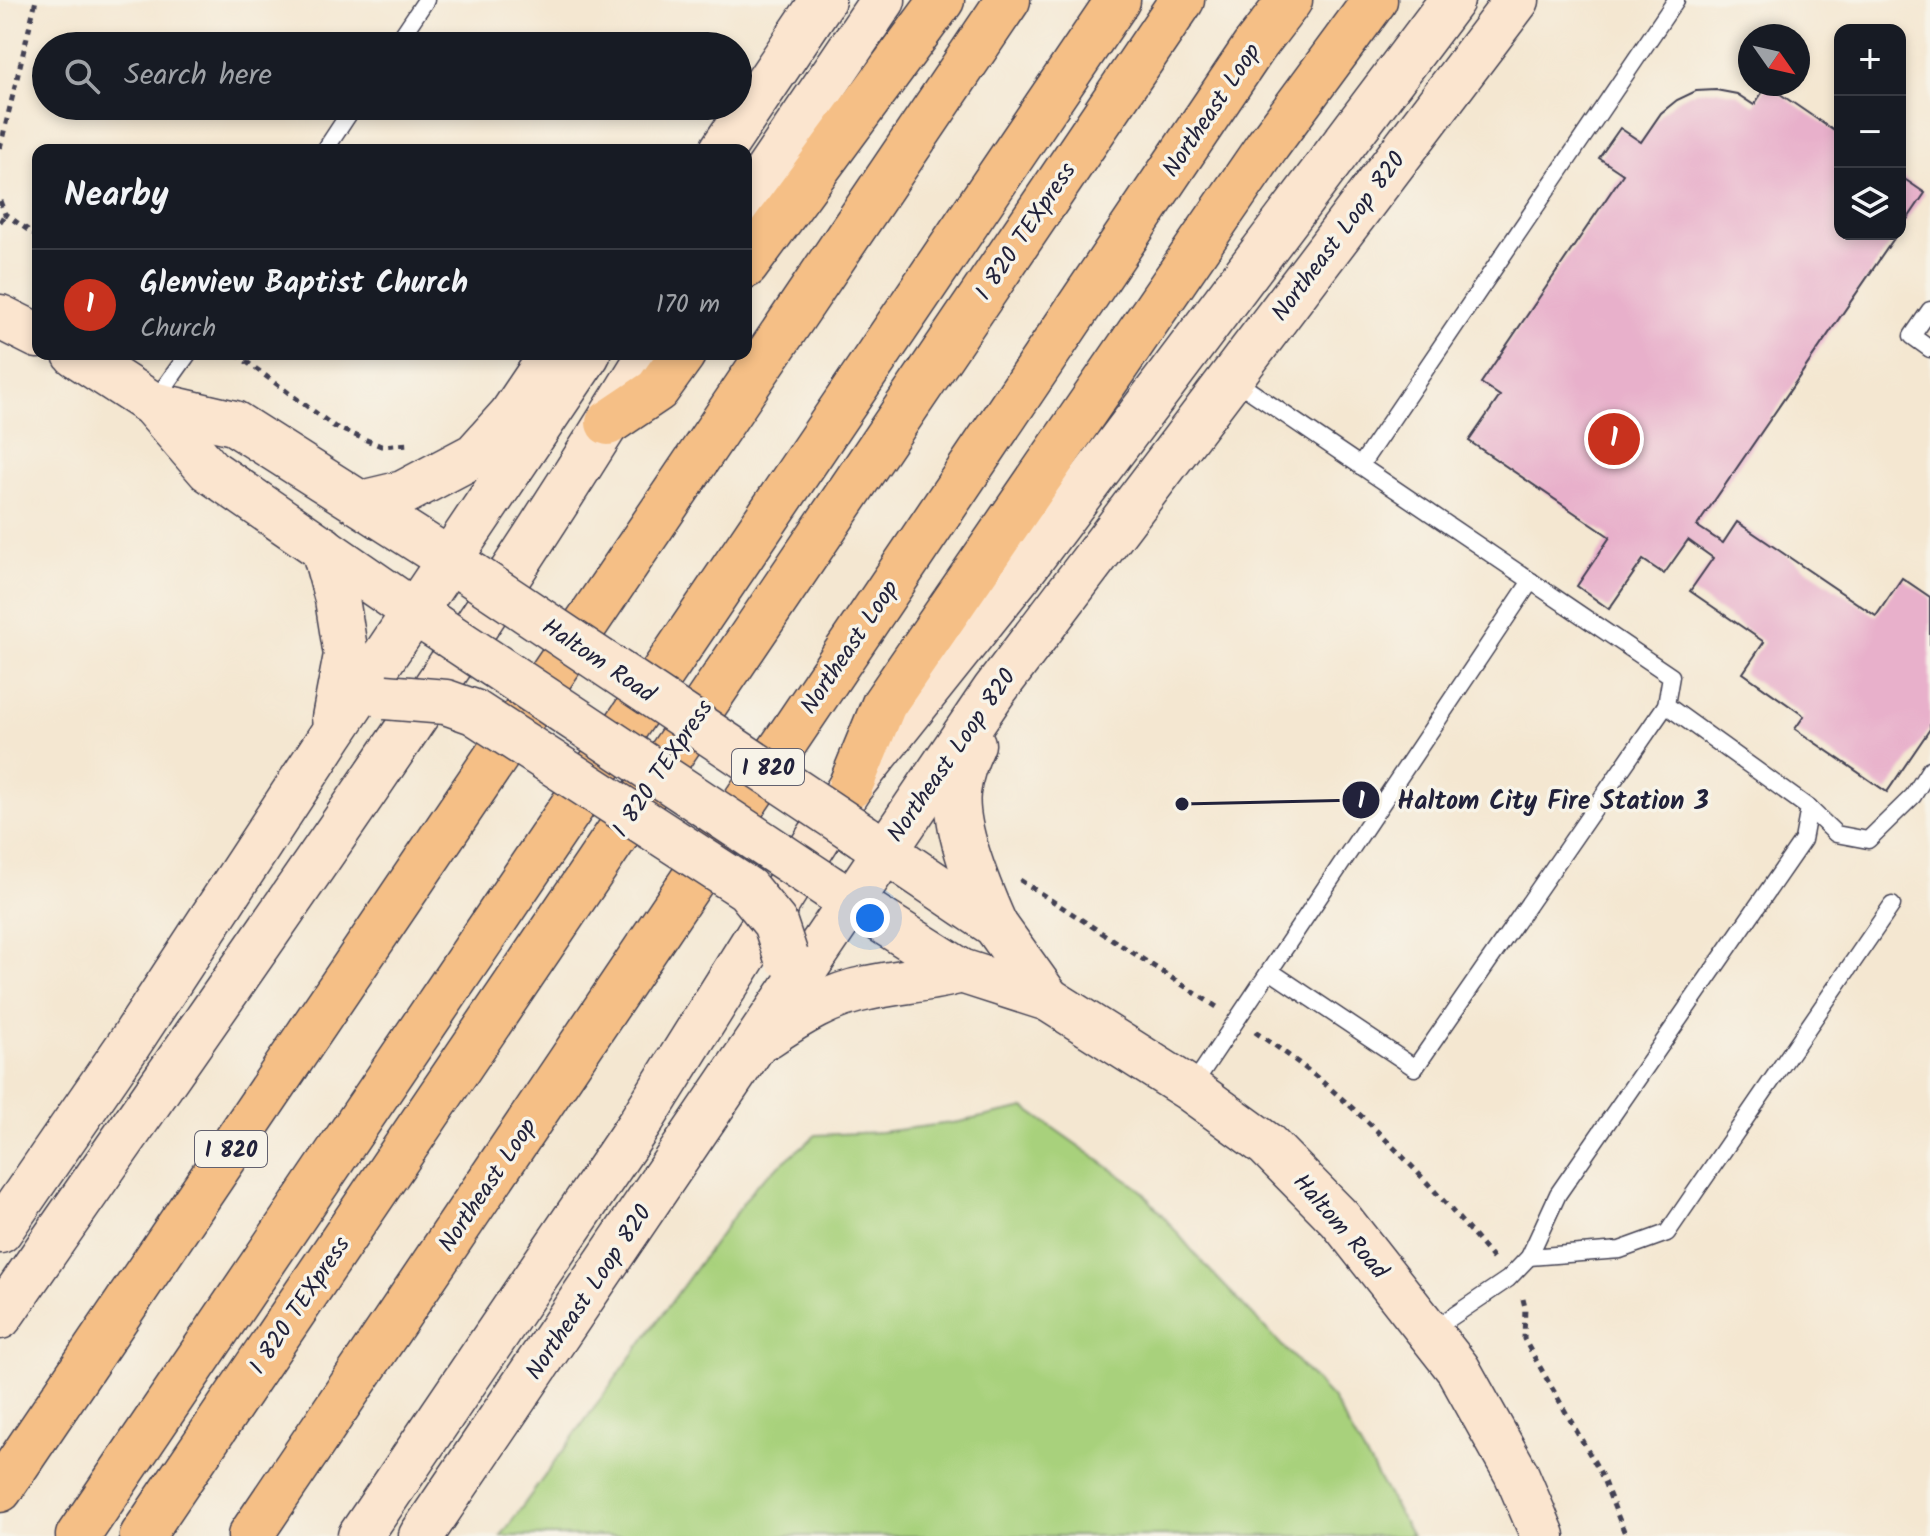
<!DOCTYPE html>
<html lang="en">
<head>
<meta charset="utf-8">
<style>
  :root { --surface:#171b24; --page:#20242c; --text:#f1f3f6; --muted:#9ea1a6; --line:#363941; --accent:#c8321e }
  body { margin:0; font-family:Kalam,sans-serif; background:var(--page); color:var(--text) }
  .controls { position:absolute; right:24px; top:24px; display:grid; overflow:hidden; border-radius:16px; box-shadow:0 4px 12px #0003 }
  .controls button { width:72px; height:72px; display:grid; place-items:center; padding:0; border:0; border-bottom:2px solid var(--line); background:var(--surface); color:var(--text); font:40px sans-serif }
  .compass { position:absolute; left:1738px; top:24px; width:72px; height:72px; border-radius:50%; background:var(--surface); box-shadow:0 4px 12px #0003; rotate:124deg }
  .you { position:absolute; left:870px; top:918px; width:28px; height:28px; margin:-20px; border:6px solid #fff; border-radius:50%; background:#1a73e8; box-shadow:0 0 0 12px #1a73e833 }
  .badge { display:grid; place-items:center; width:52px; height:52px; border-radius:50%; background:var(--accent); color:#fff; font-size:26px; font-weight:700 }
  .pin { position:absolute; translate:-50% -50%; border:4px solid #fff; box-shadow:0 2px 8px #0006 }
  .list { margin:0; padding:0; list-style:none }
  h2 { display:flex; justify-content:space-between; align-items:center; height:104px; margin:0; padding:0 32px; font-size:34px }
  h2 small { font-size:26px; font-weight:400; color:var(--muted) }
  .list li { display:grid; grid-template-columns:52px 1fr auto; gap:24px; align-items:center; box-sizing:border-box; height:112px; padding:0 32px; border-top:2px solid var(--line) }
  .list b { display:block; font-size:30px; white-space:nowrap }
  .list p { margin:0; font-size:26px; white-space:nowrap; color:var(--muted) }
  .list em { font-size:26px; font-style:normal; color:var(--muted) }
  .icon { flex:none; width:44px; height:44px; fill:none; stroke:currentColor; stroke-width:2; stroke-linecap:round; stroke-linejoin:round }
  .map { position:relative; flex:none; width:1930px; height:1536px; overflow:hidden }
  .search { position:absolute; background:var(--surface); box-shadow:0 4px 12px #0003; left:32px; top:32px; width:720px; height:88px; display:flex; align-items:center; gap:20px; box-sizing:border-box; padding:0 28px; border-radius:44px; color:var(--muted); font-size:30px }
  .panel { position:absolute; background:var(--surface); box-shadow:0 4px 12px #0003; left:32px; top:144px; width:720px; height:216px; border-radius:16px }
  .map>svg:first-child { display:block }
  .green { fill:#a8d17c; stroke:#657a5c; stroke-width:2 }
  .building { fill:#e8b0cb }
  .lines { fill:none; stroke-linecap:round; stroke-linejoin:round }
  .lane-casing { stroke:#424052; stroke-width:19 }
  .secondary-casing { stroke:#424052; stroke-width:47 }
  .highway-casing { stroke:#424052; stroke-width:47 }
  .path { stroke:#424052; stroke-width:5; stroke-dasharray:6 6; stroke-linecap:butt }
  .lane { stroke:#fff; stroke-width:16 }
  .secondary { stroke:#fbe5cf; stroke-width:44 }
  .highway { stroke:#f5bf86; stroke-width:44 }
  .secondary-bridge-casing { stroke:#424052; stroke-width:47; stroke-linecap:butt }
  .secondary-bridge { stroke:#fbe5cf; stroke-width:44 }
  .labels { text-anchor:middle; stroke-width:7; stroke-linejoin:round; paint-order:stroke }
  .shield { fill:#f7f3e8; stroke:#62616f; stroke-width:2 }
  .shield-label { font-size:22px; font-weight:bold; fill:#22223b }
  .street-label { font-size:24px; fill:#22223b; stroke:#f7f3e8 }
  .leader { fill:none; stroke:#22223b; stroke-width:3 }
  .callout-dot { fill:#22223b; stroke:#f7f3e8; stroke-width:3 }
  .mark-label { font-size:24px; text-anchor:middle; font-weight:bold; fill:#fff }
  .callout-label { font-size:26px; text-anchor:middle; font-weight:bold; fill:#22223b; stroke:#f7f3e8; stroke-width:7; stroke-linejoin:round; paint-order:stroke }
</style>
</head>
<body>
<div class="map">
<svg width="1930" height="1536" viewBox="0 0 1930 1536">
  <rect width="100%" height="100%" fill="#f7f3e8"/>
  <filter id="ink" filterUnits="userSpaceOnUse"><feTurbulence type="fractalNoise" baseFrequency=".0125" numOctaves="2"/><feDisplacementMap in="SourceGraphic" scale="16" xChannelSelector="R" yChannelSelector="G"/><feConvolveMatrix kernelMatrix="1 2 1 2 8 2 1 2 1" color-interpolation-filters="sRGB"/></filter>
  <filter id="wash" filterUnits="userSpaceOnUse"><feTurbulence type="fractalNoise" baseFrequency=".006" numOctaves="4" result="noise"/><feDisplacementMap in="SourceGraphic" scale="32" xChannelSelector="R" yChannelSelector="G"/><feGaussianBlur stdDeviation="1.8" result="paint"/><feColorMatrix in="noise" values="0 0 0 0 0 0 0 0 0 0 0 0 0 0 0 0 0 1.4 0 .05"/><feComposite in="paint" operator="in"/></filter>
  <g filter="url(#wash)">
    <rect width="100%" height="100%" fill="#f4e7d1"/>
    <path class="green" d="M1025,1108L1141,1190L1201,1261L1332,1398L1412,1536H501L757,1184L816,1135L881,1132L959,1122Z"/>
    <g id="blocks">
      <g class="building">
        <path d="M1767,85L1840,135V234H1897L1697,526L1723,543L1737,522L1876,616L1902,578L1930,597V729L1887,792L1795,729L1804,716L1743,673L1764,642L1690,591L1713,558L1688,540L1664,574L1643,560L1609,609L1577,586L1610,537L1469,441L1500,396L1481,383L1623,174L1599,158L1620,128L1641,142L1661,113L1677,100L1696,91L1716,90L1737,94L1754,105Z"/>
        <path d="M1900,176L1925,193L1900,230Z"/>
      </g>
    </g>
  </g>
  <g filter="url(#ink)">
    <use href="#blocks" fill-opacity="0" stroke="#424052" stroke-width="2"/>
    <g class="lines">
      <defs>
        <g id="lane">
          <path d="M395,46L426,0"/>
          <path d="M325,150L354,106"/>
          <path d="M1930,310L1912,336L1930,349"/>
          <path d="M1234,380L1671,676L1666,705L1809,808L1803,840L1558,1194L1529,1257L1508,1279L1431,1331"/>
          <path d="M154,402L188,354"/>
          <path d="M1360,466L1676,0"/>
          <path d="M1809,808L1836,834L1868,840L1913,796L1930,769"/>
          <path d="M1270,971L1415,1068L1666,705"/>
          <path d="M1191,1088L1531,581"/>
          <path d="M1529,1257L1620,1250L1667,1233L1892,905"/>
        </g>
        <g id="secondary">
          <path d="M722,150L823,0"/>
          <path d="M746,202L883,0"/>
          <path d="M0,317L38,336"/>
          <path d="M75,354L152,404L209,470L435,626"/>
          <path d="M152,404L234,423L468,572"/>
          <path d="M361,503L403,493L475,455L511,415L542,369"/>
          <path d="M323,548L337,599L346,655L334,718"/>
          <path d="M973,744C966,759 960,776 958,792C954,829 980,891 995,925"/>
          <path d="M863,836L995,925L1048,999"/>
          <path d="M830,888L961,971L1048,999L1190,1089L1267,1145L1340,1219L1458,1369L1516,1473L1543,1536"/>
          <path d="M767,1036C798,1015 830,995 868,988C899,981 930,980 961,971"/>
          <path d="M0,1231L129,1044L332,734L588,354"/>
          <path d="M0,1317C220,998 448,684 650,354"/>
          <path d="M360,1536L640,1123L850,787L1020,574L1452,0"/>
          <path d="M421,1536L994,691L1517,0"/>
        </g>
        <g id="highway">
          <path d="M746,266L942,0"/>
          <path d="M608,423L657,390L683,354"/>
          <path d="M850,787L884,704L1268,145L1375,0"/>
          <path d="M0,1490L1008,0"/>
          <path d="M78,1536L1118,0"/>
          <path d="M142,1536L1182,0"/>
          <path d="M250,1536L1254,47L1290,0"/>
        </g>
      </defs>
      <use href="#lane" class="lane-casing"/>
      <use href="#secondary" class="secondary-casing"/>
      <use href="#highway" class="highway-casing"/>
      <g class="path">
        <path d="M0,148L36,0"/>
        <path d="M0,201L5,214L38,237"/>
        <path d="M0,222L5,214"/>
        <path d="M236,354L335,427L381,446L410,444"/>
        <path d="M1020,880L1217,1007"/>
        <path d="M1255,1032C1348,1093 1423,1174 1493,1259"/>
        <path d="M1523,1299L1525,1307L1524,1339L1600,1472L1626,1536"/>
      </g>
      <use href="#lane" class="lane"/>
      <use href="#secondary" class="secondary"/>
      <use href="#highway" class="highway"/>
      <defs>
        <g id="secondary-bridge">
          <path d="M468,572L863,836"/>
          <path d="M435,626L830,888"/>
          <path d="M385,697L446,702L474,712L747,889L775,923L786,956"/>
        </g>
      </defs>
      <use href="#secondary-bridge" class="secondary-bridge-casing"/>
      <use href="#secondary-bridge" class="secondary-bridge"/>
    </g>
  </g>
  <g class="labels">
    <g class="shield">
      <rect x="732" y="749" width="72" height="36" rx="6"/>
      <rect x="195" y="1131" width="72" height="36" rx="6"/>
    </g>
    <g class="shield-label">
      <text x="768" y="775">I 820</text>
      <text x="231" y="1157">I 820</text>
    </g>
    <g class="street-label">
      <text transform="translate(1211 110) rotate(-56)" y="8">Northeast Loop</text>
      <text transform="translate(1025 231) rotate(-56)" y="8">I 820 TEXpress</text>
      <text transform="translate(1338 236) rotate(-53)" y="8">Northeast Loop 820</text>
      <text transform="translate(849 647) rotate(-56)" y="8">Northeast Loop</text>
      <text transform="translate(599 660) rotate(34)" y="8">Haltom Road</text>
      <text transform="translate(951 755) rotate(-55)" y="8">Northeast Loop 820</text>
      <text transform="translate(662 768) rotate(-56)" y="8">I 820 TEXpress</text>
      <text transform="translate(487 1185) rotate(-56)" y="8">Northeast Loop</text>
      <text transform="translate(1341 1226) rotate(49)" y="8">Haltom Road</text>
      <text transform="translate(588 1292) rotate(-56)" y="8">Northeast Loop 820</text>
      <text transform="translate(299 1305) rotate(-56)" y="8">I 820 TEXpress</text>
    </g>
  </g>
  <path class="leader" d="M1182 804L1361 800"/>
  <g class="callout-dot">
    <circle cx="1182" cy="804" r="8"/>
    <circle cx="1361" cy="800" r="20"/>
  </g>
  <g class="mark-label">
    <text x="1361" y="808">1</text>
  </g>
  <g class="callout-label">
    <text x="1553" y="809">Haltom City Fire Station 3</text>
  </g>
</svg>
<div class="controls">
<button>+</button>
<button>−</button>
<button><svg class="icon" aria-label="layers" viewBox="0 0 24 24"><path d="M12 4l9 5-9 5-9-5zM3 14l9 5 9-5"/></svg></button>
</div>
<svg class="compass" viewBox="-18 -18 36 36"><path d="M0-13l5 13h-10z" fill="#e53935"/><path d="M0 13l5-13h-10z" fill="#9ea1a6"/></svg>
<div class="you"></div>
<div class="pin badge" style="left:1614px;top:439px">1</div>
<div class="search"><svg class="icon" aria-label="search" viewBox="0 0 24 24"><circle cx="10" cy="10" r="6"/><path d="M15 15l6 6"/></svg>Search here</div>
<section class="panel">
<h2>Nearby<small></small></h2>
<ul class="list">
<li><span class="badge">1</span><div><b>Glenview Baptist Church</b><p>Church</p></div><em>170 m</em></li>
</ul>
</section>
</div>
</body>
</html>
